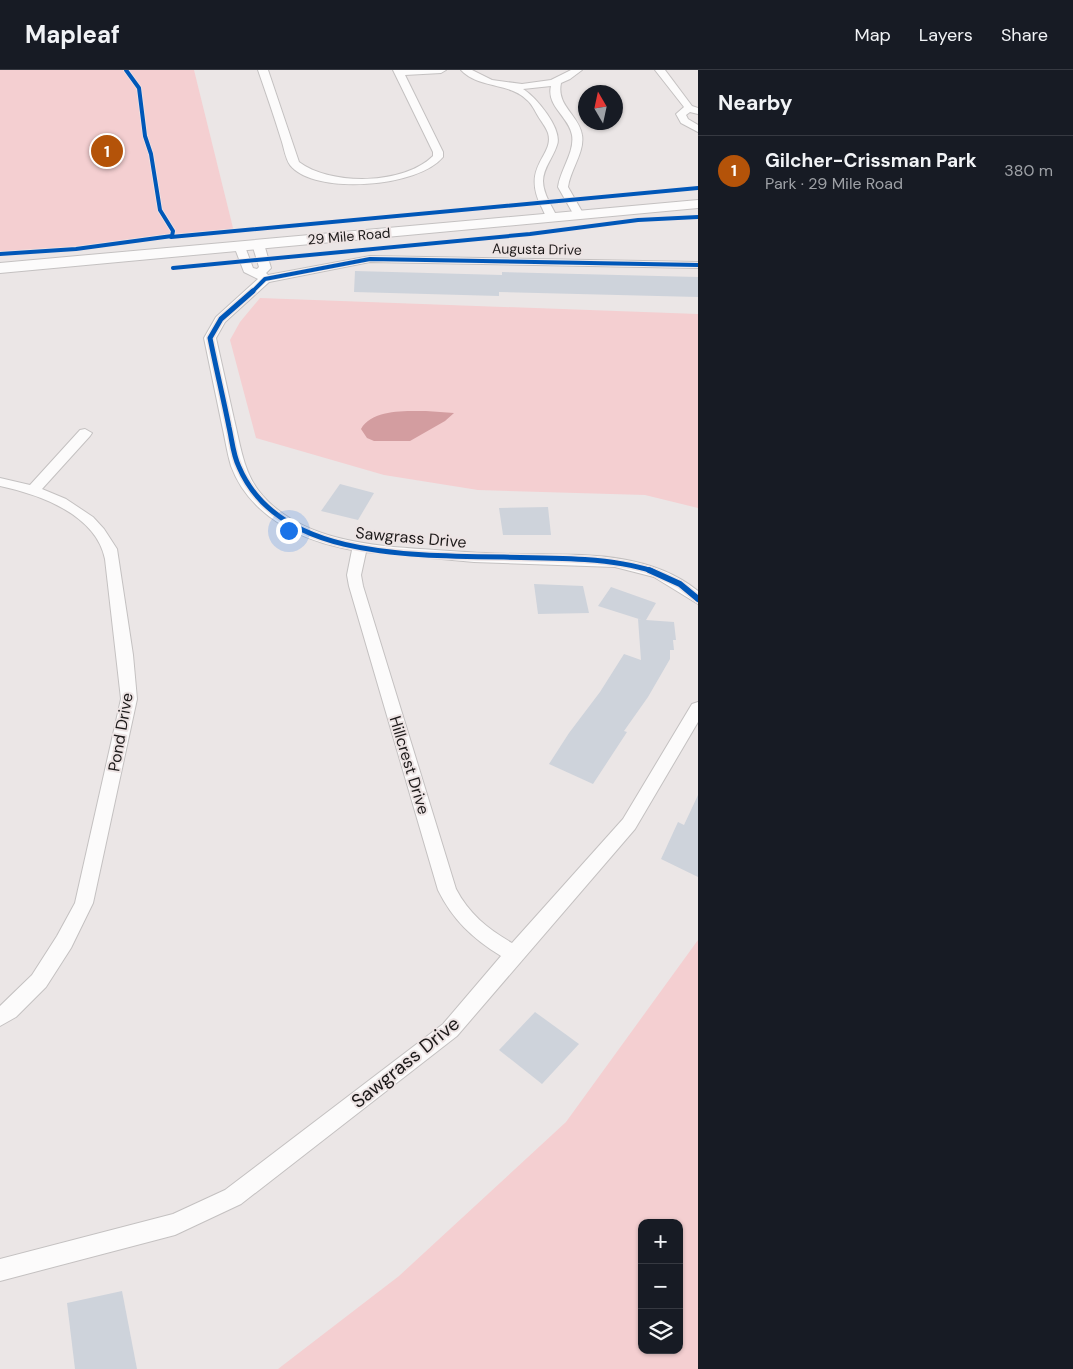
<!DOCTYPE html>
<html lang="en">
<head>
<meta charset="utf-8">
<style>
  :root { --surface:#171b24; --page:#242831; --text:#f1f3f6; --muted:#9ea1a6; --line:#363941; --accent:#b45309 }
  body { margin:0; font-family:"DM Sans",sans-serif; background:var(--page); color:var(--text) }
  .controls { position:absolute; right:15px; bottom:15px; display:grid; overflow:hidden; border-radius:10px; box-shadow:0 1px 4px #0004 }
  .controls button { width:45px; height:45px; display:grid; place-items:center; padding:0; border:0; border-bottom:1px solid var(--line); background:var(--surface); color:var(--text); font:25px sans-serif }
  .compass { position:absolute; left:578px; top:15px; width:45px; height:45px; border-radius:50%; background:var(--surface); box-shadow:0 1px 4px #0004; rotate:351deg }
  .you { position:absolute; left:288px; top:460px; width:18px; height:18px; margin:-12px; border:4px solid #fff; border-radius:50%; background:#1a73e8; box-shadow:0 0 0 8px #1a73e833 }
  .badge { display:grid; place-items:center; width:32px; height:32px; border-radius:50%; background:var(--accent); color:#fff; font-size:16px; font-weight:700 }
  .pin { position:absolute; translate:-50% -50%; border:2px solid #fff; box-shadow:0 1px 5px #0006 }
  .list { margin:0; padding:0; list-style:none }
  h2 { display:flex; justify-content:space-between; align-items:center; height:65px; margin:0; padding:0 20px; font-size:21px }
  h2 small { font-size:16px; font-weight:400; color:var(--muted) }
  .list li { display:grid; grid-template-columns:32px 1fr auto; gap:15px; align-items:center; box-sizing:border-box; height:70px; padding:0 20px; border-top:1px solid var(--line) }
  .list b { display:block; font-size:19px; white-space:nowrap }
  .list p { margin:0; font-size:16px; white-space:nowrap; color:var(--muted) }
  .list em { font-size:16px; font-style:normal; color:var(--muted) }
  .icon { flex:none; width:28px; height:28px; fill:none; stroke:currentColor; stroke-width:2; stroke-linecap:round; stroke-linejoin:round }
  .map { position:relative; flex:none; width:698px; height:1299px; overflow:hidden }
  header { display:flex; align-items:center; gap:30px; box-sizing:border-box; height:70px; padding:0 25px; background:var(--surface); border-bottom:1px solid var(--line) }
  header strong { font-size:24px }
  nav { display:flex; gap:28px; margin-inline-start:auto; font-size:18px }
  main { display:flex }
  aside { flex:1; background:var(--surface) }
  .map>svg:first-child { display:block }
  .green { fill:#f4cfd1; fill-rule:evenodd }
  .water { fill:#d39da0 }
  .building { fill:#ced3db }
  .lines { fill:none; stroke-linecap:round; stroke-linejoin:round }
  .street-casing { stroke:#c4c1c1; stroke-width:2 }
  .secondary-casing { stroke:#c4c1c1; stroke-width:2 }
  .street { fill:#fcfbfb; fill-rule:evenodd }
  .secondary { fill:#fcfbfb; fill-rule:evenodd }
  .cycleway-far2-casing { stroke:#ede4e4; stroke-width:5.5 }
  .cycleway-far1-casing { stroke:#ede4e4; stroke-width:8 }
  .cycleway-casing { stroke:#ede4e4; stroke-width:9 }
  .cycleway-far2 { stroke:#0057b8; stroke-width:4 }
  .cycleway-far1 { stroke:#0057b8; stroke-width:5 }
  .cycleway { stroke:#0057b8; stroke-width:6 }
  .labels { text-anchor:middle; stroke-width:4; stroke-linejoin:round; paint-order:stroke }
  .far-street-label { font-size:14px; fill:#1c1919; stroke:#ede4e4 }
  .street-label { font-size:16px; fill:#1c1919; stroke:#ede4e4 }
  .near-street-label { font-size:19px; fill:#1c1919; stroke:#ede4e4 }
</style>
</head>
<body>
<header>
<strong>Mapleaf</strong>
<nav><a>Map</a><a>Layers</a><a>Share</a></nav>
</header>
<main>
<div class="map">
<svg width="698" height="1299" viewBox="0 0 698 1299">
  <rect width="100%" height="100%" fill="#ebe6e6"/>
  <g class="green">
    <path d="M0,0H194L234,162L0,184Z"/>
    <path d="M260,228L698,244V438L645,425L478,420L384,405L256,368L230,270L240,252Z"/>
    <path d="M698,870V1299H278L399,1206L566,1052ZM642,1153H679V1280H642Z"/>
  </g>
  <path class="water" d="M426,341L454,343L445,351L410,371H374L367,368L361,359C372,339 406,341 426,341Z"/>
  <g class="building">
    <path d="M355,201L502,205V202L698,207V227L499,222V226L354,222Z"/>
    <path d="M340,414L374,423L358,450L321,441Z"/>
    <path d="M548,437L551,465H503L499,438Z"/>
    <path d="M534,514L583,516L589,543L538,544Z"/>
    <path d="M611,517L656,533L646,550L674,552L676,570H673L674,580H670V589L648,627L624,661L627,662L593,714L549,694L569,663L600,622L624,584L641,590L638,549L642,550L598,536Z"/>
    <path d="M698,725V807L661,789L678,752L684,755Z"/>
    <path d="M535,942L579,974L542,1014L499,980Z"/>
    <path d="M122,1221L137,1299H75L67,1233Z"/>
  </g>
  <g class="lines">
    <defs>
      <g id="street">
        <path d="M258,0H268L299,92C331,116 404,115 433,86V82L393,0H446L441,3L405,5L443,82V87C419,117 315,126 290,95C285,88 284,77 281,69C274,46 266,23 258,0Z"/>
        <path d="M461,0H472L492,10L522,14L551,10L571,0H582L570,9L561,13C556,36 579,45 582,65C585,82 570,100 568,117L584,145L583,147H575L558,117C560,100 575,82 572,65C569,47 546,36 551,16L523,19C536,27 563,59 557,75C553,88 543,98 543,111C543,124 552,136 557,147L552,150C545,149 544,141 541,136C521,95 555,86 548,63C546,57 541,51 538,46C535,41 532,34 527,30C509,12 479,19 461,0Z"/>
        <path d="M655,0H665L692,36L698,38V44L690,42L686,45L688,49L698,55V62L681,53L676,44L684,37Z"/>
        <path d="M258,171L264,174L271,198L266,203L268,205L370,186L698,192V198L370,192L269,212L225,252L216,268C222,295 228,322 234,349C240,373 243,400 258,420C298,472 374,476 435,480C463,482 492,484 521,484C582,485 648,481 698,521V534L654,507L615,497L474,492L366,482L361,505L363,516L456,819C469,844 488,859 512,873L623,749L692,634L698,632V652L635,759L457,966L241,1134L175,1165L0,1211V1189L173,1144L225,1120L443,954L501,886C472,868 453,850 438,820L349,516L347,505L352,480C302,471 250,447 231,396C227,383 225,368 222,355C216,326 210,297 204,268L216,247L258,209L244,202L234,176L240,173L244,174L253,198L257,199L259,197L252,174Z"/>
        <path d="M85,359L92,363L90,366L42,419L66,429L93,447L104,459L117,479L133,585L137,629L93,833L71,878L46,917L16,947L0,956V936L32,905L57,866L75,833L121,629L105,489C96,444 38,424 0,416V408L30,415L80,360Z"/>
      </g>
      <path id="secondary" d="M698,130V138L0,203V193Z"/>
    </defs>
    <use href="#street" class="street-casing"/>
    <use href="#secondary" class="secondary-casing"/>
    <use href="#street" class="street"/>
    <use href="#secondary" class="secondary"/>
    <defs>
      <g id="cycleway-far2">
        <path d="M171,167L698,118"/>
        <path d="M0,184L76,179L172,166L173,161L160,140L151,84L145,66L139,18L126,0"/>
        <path d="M173,198L530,164L638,150L698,147"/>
        <path d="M252,222L265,209L370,189L698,195"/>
      </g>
      <path id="cycleway-far1" d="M253,221L221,249L210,268C216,298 223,327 229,357C232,370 233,385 239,397C296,530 541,464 652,501"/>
      <path id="cycleway" d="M649,500L680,514L698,529"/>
    </defs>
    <use href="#cycleway-far2" class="cycleway-far2-casing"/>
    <use href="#cycleway-far1" class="cycleway-far1-casing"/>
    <use href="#cycleway" class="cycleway-casing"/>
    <use href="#cycleway-far2" class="cycleway-far2"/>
    <use href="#cycleway-far1" class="cycleway-far1"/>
    <use href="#cycleway" class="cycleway"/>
  </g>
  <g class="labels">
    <g class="far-street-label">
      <text transform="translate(349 166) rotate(-5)" y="5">29 Mile Road</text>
      <text transform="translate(537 179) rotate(1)" y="5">Augusta Drive</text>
    </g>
    <g class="street-label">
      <text transform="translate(411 467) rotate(5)" y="6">Sawgrass Drive</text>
      <text transform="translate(120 662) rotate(-80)" y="6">Pond Drive</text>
      <text transform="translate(410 695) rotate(73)" y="6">Hillcrest Drive</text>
    </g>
    <g class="near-street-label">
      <text transform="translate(405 992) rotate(-39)" y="7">Sawgrass Drive</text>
    </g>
  </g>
</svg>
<div class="controls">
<button>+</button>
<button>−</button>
<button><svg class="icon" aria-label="layers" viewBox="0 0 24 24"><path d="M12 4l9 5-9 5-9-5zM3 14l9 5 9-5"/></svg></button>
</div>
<svg class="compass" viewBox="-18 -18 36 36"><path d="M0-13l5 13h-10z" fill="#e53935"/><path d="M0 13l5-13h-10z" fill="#9ea1a6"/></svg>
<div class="you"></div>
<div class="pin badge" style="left:107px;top:81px">1</div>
</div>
<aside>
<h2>Nearby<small></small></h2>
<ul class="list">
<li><span class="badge">1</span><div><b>Gilcher-Crissman Park</b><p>Park · 29 Mile Road</p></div><em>380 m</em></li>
</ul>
</aside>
</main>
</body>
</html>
